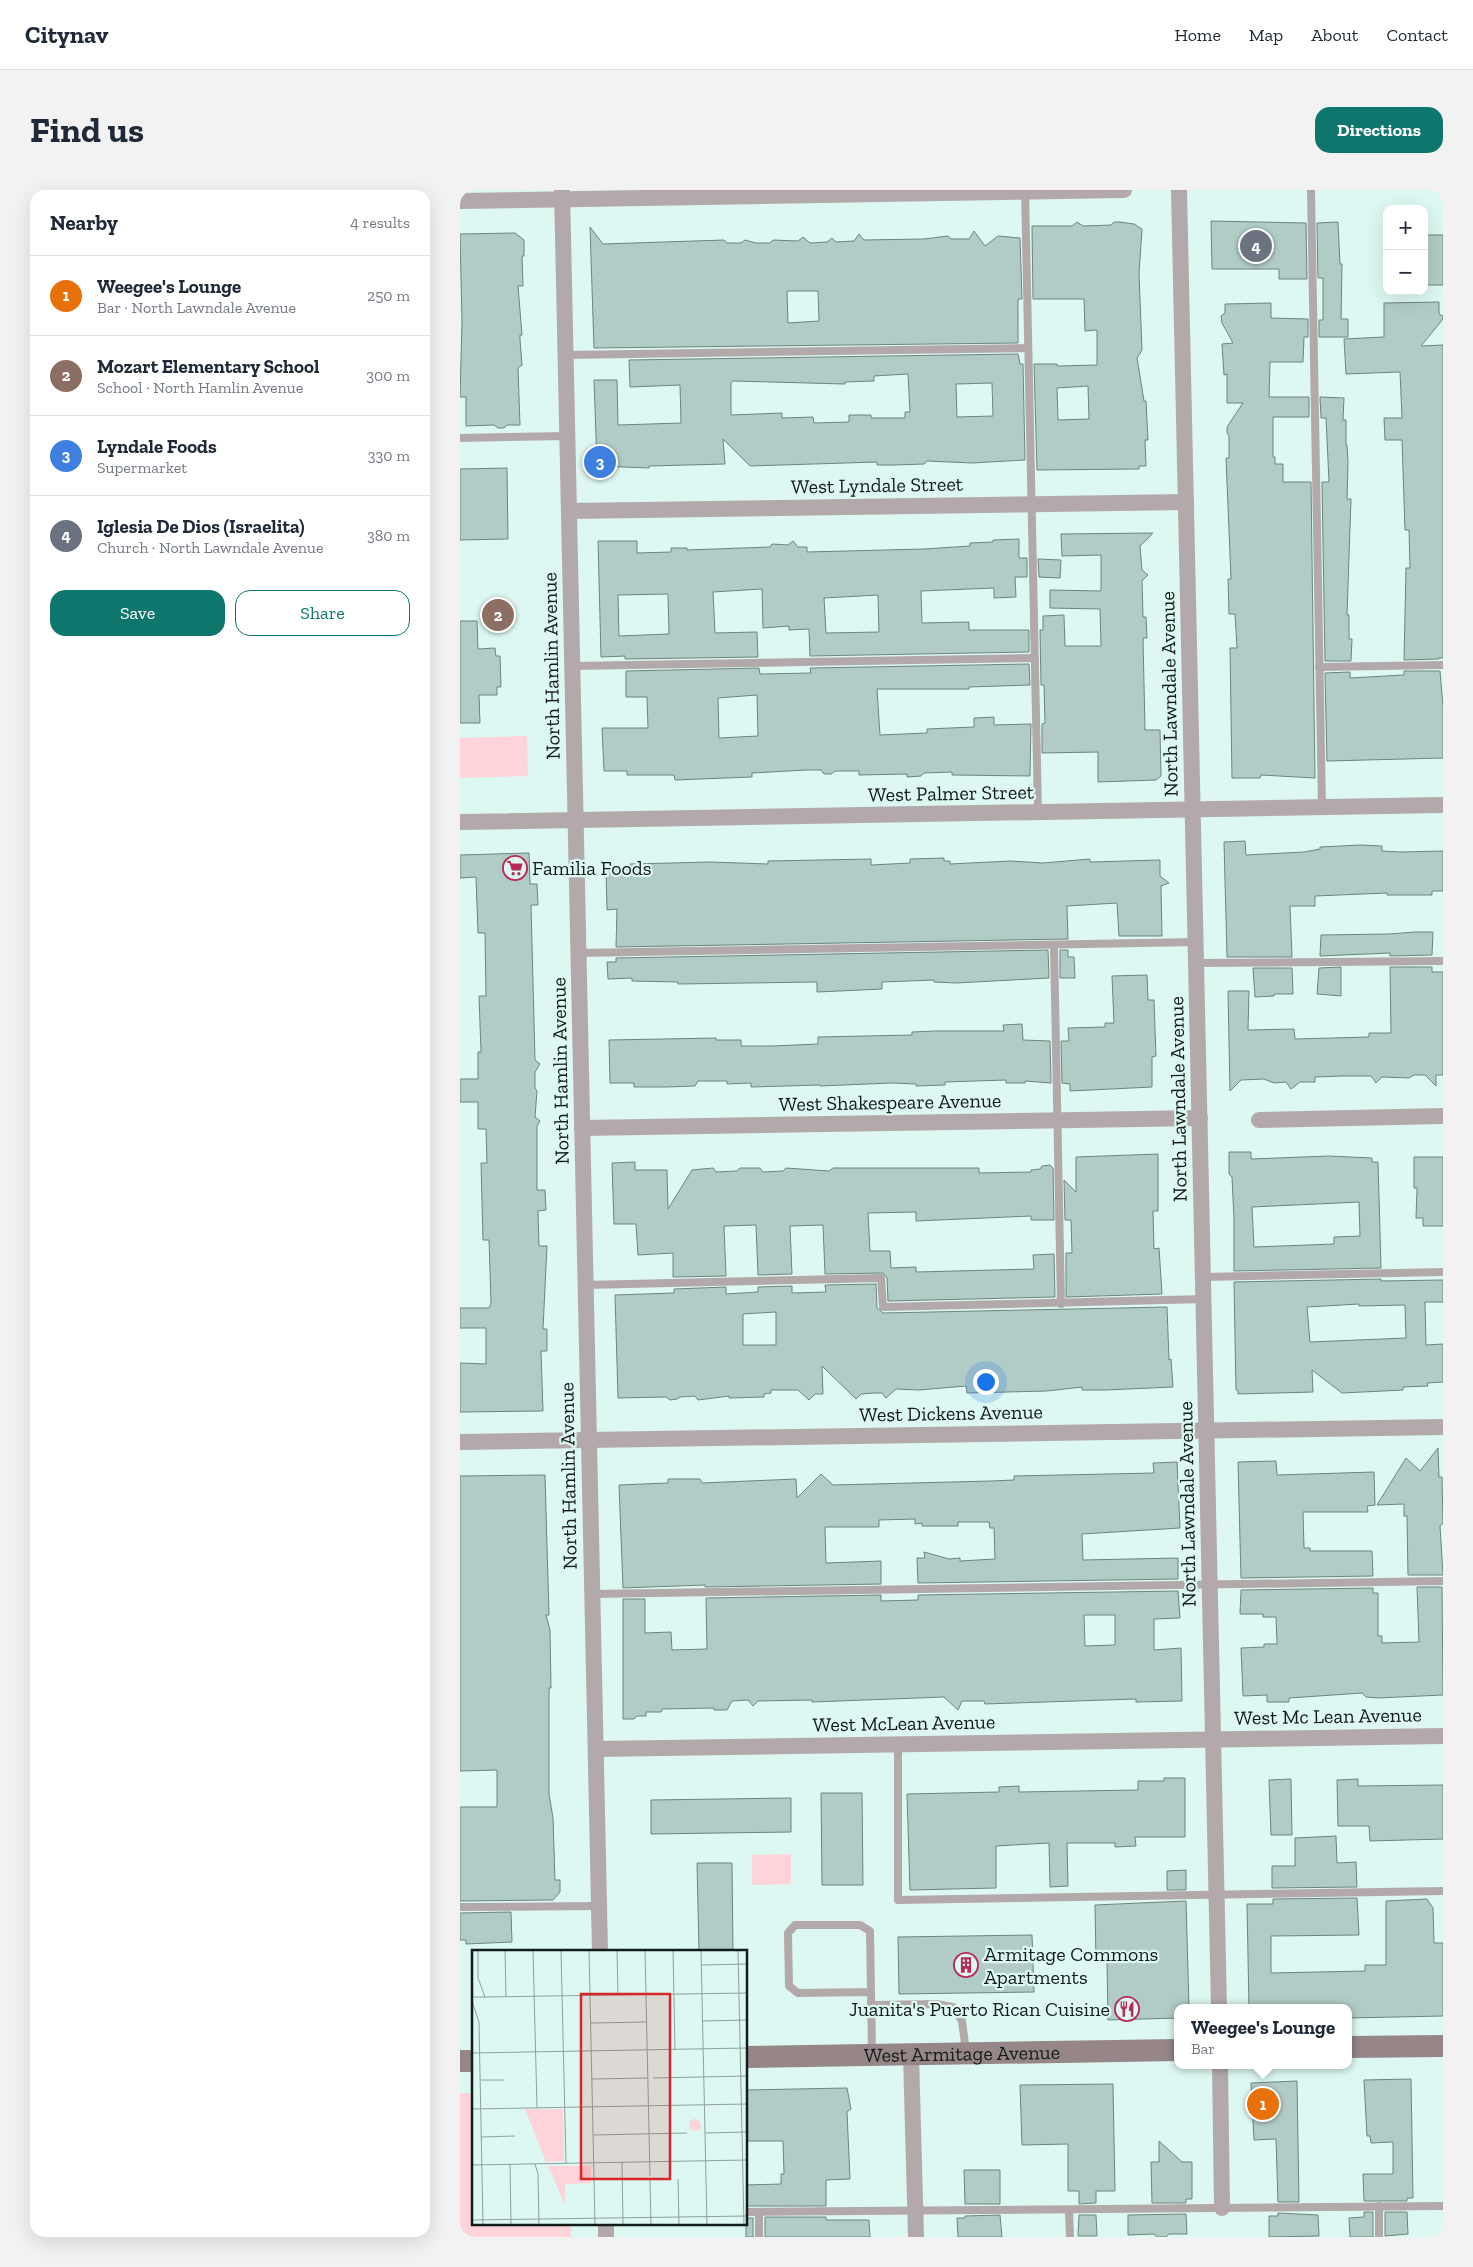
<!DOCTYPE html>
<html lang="en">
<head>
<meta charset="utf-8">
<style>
  :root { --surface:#fff; --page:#f2f2f3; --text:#1f2937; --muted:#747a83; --line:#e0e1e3; --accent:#0f766e }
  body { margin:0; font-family:"Zilla Slab",serif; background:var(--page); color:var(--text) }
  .controls { position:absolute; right:15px; top:15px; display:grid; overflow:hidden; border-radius:10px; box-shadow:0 5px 20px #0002 }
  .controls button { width:45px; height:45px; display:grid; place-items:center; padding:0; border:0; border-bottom:1px solid var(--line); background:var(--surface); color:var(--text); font:25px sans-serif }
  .you { position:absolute; left:525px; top:1191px; width:18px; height:18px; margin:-12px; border:4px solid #fff; border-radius:50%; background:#1a73e8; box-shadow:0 0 0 8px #1a73e833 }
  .badge { display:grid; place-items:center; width:32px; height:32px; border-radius:50%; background:var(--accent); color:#fff; font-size:16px; font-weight:700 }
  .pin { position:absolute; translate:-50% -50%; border:2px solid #fff; box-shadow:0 1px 5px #0006 }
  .popup { position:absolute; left:714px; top:1814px; width:178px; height:65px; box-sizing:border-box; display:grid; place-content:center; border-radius:10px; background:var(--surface); filter:drop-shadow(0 1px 4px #0005); font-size:16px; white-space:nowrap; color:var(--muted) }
  .popup b { font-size:19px; color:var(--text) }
  .popup::after { content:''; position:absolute; left:50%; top:100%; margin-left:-10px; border:10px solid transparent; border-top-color:var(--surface) }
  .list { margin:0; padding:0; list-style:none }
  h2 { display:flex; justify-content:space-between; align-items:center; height:65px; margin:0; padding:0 20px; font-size:21px }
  h2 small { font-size:16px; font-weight:400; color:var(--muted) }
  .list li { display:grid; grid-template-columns:32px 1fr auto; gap:15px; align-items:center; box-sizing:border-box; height:80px; padding:0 20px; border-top:1px solid var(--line) }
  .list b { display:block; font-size:19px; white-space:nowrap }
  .list p { margin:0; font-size:16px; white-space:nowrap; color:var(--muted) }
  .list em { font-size:16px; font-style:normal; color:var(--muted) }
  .actions { display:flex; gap:10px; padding:15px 20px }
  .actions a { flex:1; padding:11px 0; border:1px solid var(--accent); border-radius:15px; text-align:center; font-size:18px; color:var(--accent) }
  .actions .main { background:var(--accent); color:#fff }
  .map { position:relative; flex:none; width:983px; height:2047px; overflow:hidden; border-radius:15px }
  header { display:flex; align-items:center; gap:30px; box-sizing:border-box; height:70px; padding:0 25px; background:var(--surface); border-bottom:1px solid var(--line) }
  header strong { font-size:24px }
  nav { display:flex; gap:28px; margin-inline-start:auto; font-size:18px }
  .intro { display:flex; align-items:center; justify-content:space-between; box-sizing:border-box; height:120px; padding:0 30px }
  h1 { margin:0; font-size:35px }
  .button { padding:12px 22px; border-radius:15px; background:var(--accent); color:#fff; font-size:18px; font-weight:700 }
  main { display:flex; gap:30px; padding:0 30px }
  aside { flex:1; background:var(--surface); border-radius:15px; box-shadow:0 5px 20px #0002 }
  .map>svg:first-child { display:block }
  .green { fill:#fed3d9 }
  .building { fill:#b1ccc6; stroke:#6b847e; fill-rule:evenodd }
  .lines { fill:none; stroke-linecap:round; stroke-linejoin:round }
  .lane { stroke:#b4a9aa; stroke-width:8 }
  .street { stroke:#b4a9aa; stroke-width:16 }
  .secondary { stroke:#968688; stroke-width:22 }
  .labels { text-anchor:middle; stroke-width:4.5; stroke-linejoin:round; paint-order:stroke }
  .street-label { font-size:20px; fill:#131c1a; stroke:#ddf8f2 }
  .poi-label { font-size:20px; fill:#131c1a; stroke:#ddf8f2; text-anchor:start }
  .inset-road { fill:none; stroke:#8ca09c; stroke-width:1 }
  .view { fill:#d62828; fill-opacity:0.15; stroke:#d62828; stroke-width:2.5 }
  .inset-edge { fill:none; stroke:#131c1a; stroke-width:2.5 }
</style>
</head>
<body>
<header>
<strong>Citynav</strong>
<nav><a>Home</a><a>Map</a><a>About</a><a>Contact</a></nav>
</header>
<div class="intro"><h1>Find us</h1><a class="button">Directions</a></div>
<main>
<aside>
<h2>Nearby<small>4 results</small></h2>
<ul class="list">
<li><span class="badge" style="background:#e8710a">1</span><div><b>Weegee's Lounge</b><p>Bar · North Lawndale Avenue</p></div><em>250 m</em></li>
<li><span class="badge" style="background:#8d6e63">2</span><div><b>Mozart Elementary School</b><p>School · North Hamlin Avenue</p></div><em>300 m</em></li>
<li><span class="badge" style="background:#3f7fe0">3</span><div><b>Lyndale Foods</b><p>Supermarket</p></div><em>330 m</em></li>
<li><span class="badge" style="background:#6b7280">4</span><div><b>Iglesia De Dios (Israelita)</b><p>Church · North Lawndale Avenue</p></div><em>380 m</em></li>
</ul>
<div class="actions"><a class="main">Save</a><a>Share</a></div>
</aside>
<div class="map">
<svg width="983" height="2047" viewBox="0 0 983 2047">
  <rect width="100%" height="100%" fill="#ddf8f2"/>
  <g class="green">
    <path d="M67,546L68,586L0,588V548Z"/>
    <path d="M331,1664V1694L292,1695V1665Z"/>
    <path d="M0,1903H14V2033H111V2047H0Z"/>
  </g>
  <g class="building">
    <path d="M751,31L846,33L847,89H819V79H752Z"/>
    <path d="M617,32L623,36L651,35L654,32H660L674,34L682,39L679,84L682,160L677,168L684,211H686L688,250H685L686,276H679V279L577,280L574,174H597V176L637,175V140L625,141L624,109H573L572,36H612ZM628,196L629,229L598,230L597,198Z"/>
    <path d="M878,32L880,74H882L881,129H888V147H859V130H863V88H858L857,33Z"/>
    <path d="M130,37L143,54L264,50L267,53H281L285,50L296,53H310L313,50L338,51L343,47L350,53L367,52L372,48L376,52L394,51L399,44L404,50L464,49L488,46L491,49H509L514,41L525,56L538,46L560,48L562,109H558V153L134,158ZM327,101H358L359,131L328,133Z"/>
    <path d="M55,43L64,50V66H62L63,96H58L62,145H60V150L62,175L58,178L60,235H47L44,238H38L34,235L6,236V207H0L2,132L0,44Z"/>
    <rect x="964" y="45" width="19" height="50"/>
    <path d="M979,112V124L983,126V129L961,156L983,155V468H979V469L944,470L946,378H950L949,340H945L942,250H925L924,228H942L940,182L886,184L884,149L924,147V113Z"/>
    <path d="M811,113V128L848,129V147H844L843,172H810L809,207H849V227H813V267H815V274H823V292H851L855,588L801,585L800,588H772L770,458H777L775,424H769L768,389H771L766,268H769V246L767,243V237L783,213H767V184L764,185L762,154L773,153L762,133L761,126L765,123V114Z"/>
    <path d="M558,164L560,174H563L565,270L512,273L467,271L464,274L434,275H417V272L290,276L263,249L265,274L189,276V278L137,276L134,190H157L158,235L221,233L220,195L170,197L169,170ZM448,184L450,222H445V228H411V225H389V232L354,233L353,227L322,228V223L271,225V193L273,191L385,194V192L414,191V186ZM532,193L533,226L497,227L496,194Z"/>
    <path d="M860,207L884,208L883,230H886V255H887L888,272L887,309H891L887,425H889V449H892L891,471H865L862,292H869L866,228H861Z"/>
    <path d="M47,278L48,349L0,350V279Z"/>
    <path d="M693,343L680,356L682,380L688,385L682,391L683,427H686L687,448H683L685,540H700L701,586L696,590L638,592V562L582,563V534L585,533L584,495H581L580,440H583V426L604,425L605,456H641L640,419L590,418V400L641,401V365L602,366L601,344Z"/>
    <path d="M559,349V368H567V387H555L556,407L534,408V398L461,401L462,433L509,432V440H569V462L350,466L349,439L329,440V436L303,438L302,399L253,402L255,443L297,442L298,467L165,469V466L141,467L138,351H177V363L211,362V358H227V360L310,357L312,354L328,355L333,351L338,357H347V362L464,359L510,356V353L533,352V350ZM208,404L209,444L159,446L158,405ZM418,405L419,442L366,443L364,408Z"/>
    <path d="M578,369L601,370L600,388L579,387Z"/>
    <path d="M0,431H17L18,459L35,458L36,466H40L41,497H37V505H19L20,533H0Z"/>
    <path d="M569,474L570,495L509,497V499H417L420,545L467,543V539L514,537V528L534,527V535L571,534L570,586L492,585V582L464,583L461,586L447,587V584L399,585V581H375L371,584H364L361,580H346L292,583V587L215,590L214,585H167V581H144L142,538H188L187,507H166V481L299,478L300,484L351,483L350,478ZM297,505L298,546L259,548L258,508Z"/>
    <path d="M944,481H980L983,517V568L867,571L865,483L890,482V488L944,485Z"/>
    <path d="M785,651L786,665L844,662L860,659V657L901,655L922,656V661L940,662L983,661V701H972V705H927V703L855,706V716H830L832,767H767L764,652Z"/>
    <path d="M69,663L70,694H77L78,715H71L75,870L80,874L75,882V898L77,901L75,927L80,931L77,936V1000H85L86,1020L78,1021L79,1056H87L83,1139H87V1161H81L83,1221L0,1222V1173L26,1174V1138H0V1118H29L31,1113L29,1050H23L21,973H27L26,939H18V912H0V889H18V862H21L19,806H26L25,743H18L16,687L0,688V665Z"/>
    <path d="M484,668V671H490V674L550,671L583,673L630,669V672L700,670V686L709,693L701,696L702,746H659L657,713L607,716L608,749L156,757L157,719L147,720L146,680L170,679V674L250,672L308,674V671L411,669V675L450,673V669Z"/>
    <path d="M955,742H973L972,765L930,766V763L860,766L861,745L929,744Z"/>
    <path d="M588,760L589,788L496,793L474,792V790L422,792V799L357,802V792L218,794V792L172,791V788L148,789L147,772H156V768Z"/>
    <path d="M600,760H608V767H614L615,788H600Z"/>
    <path d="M881,777V806L857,804L859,778Z"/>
    <path d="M930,777H972V782H983V885H976V896L965,885H954L949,888L922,887L916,893L911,886H882L855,887V892H840L831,899L826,892L814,893L804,889L781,890L770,901L768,801H789L788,840L834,839L835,849L909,847V843H931Z"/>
    <path d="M793,778H832L833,804H814V806L795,807Z"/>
    <path d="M687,785L688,810H694L696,866L692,867V897L610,901V894L602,893L601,851H609L608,838L645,837V833H654L652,786Z"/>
    <path d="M562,834L563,850L590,851L591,893L565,891V893H546V890L485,892V895L456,896V894L431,893L360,896V895L291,897V893L267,894V891H238L235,896L206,897H174V893H150L149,850L256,848V850H281V856H312L358,854V847L452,845V842L475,841H544L543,835Z"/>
    <path d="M769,962H791V969L869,966L912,968V972H918L921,1078L774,1081V1029L772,987L769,984ZM899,1012L900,1046L874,1047V1054L794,1057L792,1017Z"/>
    <path d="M698,964V1021H693L694,1059L699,1058L702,1104L606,1107V1063H612L611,1030H605L604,990L616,1002V967Z"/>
    <path d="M954,967H983V1036H963V1028H956L957,998H954Z"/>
    <path d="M175,972V980H207L208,1019L232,980L253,978L256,982L277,981L280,978H300L303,982L323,981L326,978L369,981L373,978H519V983L571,982V980L580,979L582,976L590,975L593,978L594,1030H571V1026L456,1031V1022L408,1023L410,1061H430L431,1078L456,1077V1082L574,1079L573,1065L594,1064L595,1107L428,1111L427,1088L423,1083L365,1084L363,1035L330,1036L332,1084L298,1085L296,1035L264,1036L266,1086L213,1087V1063L178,1065L176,1034H154L152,973Z"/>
    <path d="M921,1089V1091L983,1090V1112H965L966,1155L983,1154V1192L967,1193L968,1196L943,1197V1200L882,1203L852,1180L853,1202L778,1204V1200H776L774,1092ZM899,1114V1116L945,1115L946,1148L850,1152L847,1117Z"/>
    <path d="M416,1094L417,1118L423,1123L707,1117L709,1170L711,1169L713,1197L646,1200H622V1197L587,1201L507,1203L506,1196L459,1200L436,1199L426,1208L422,1203H413L401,1204L396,1209L362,1176L363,1204H355L349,1210L338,1200H311V1203L304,1204V1207L269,1208V1206L238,1210L235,1206L220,1207L217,1209L210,1210L206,1207L158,1208L155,1105L214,1103V1099L266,1097V1104L298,1102V1097L332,1096V1103L366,1102L365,1095ZM316,1122V1155H283V1124Z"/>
    <path d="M978,1258L979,1287H982L983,1333L980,1336L983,1385H948L947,1326H944V1314L917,1315L946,1268L960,1281Z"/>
    <path d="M816,1271L817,1285L914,1282L915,1315L907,1316L908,1322H843L844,1358H850V1361H912L913,1386L781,1388L778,1272Z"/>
    <path d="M717,1272L720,1338L622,1344L623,1370L718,1368V1389L458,1393L457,1368H465L464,1362L489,1369L500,1368V1371L535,1369L534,1338H530L529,1332H498V1336H462V1333L455,1334V1329L419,1330V1337H365L366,1373L421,1371V1394L245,1397V1395L163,1398L159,1295L208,1293V1289H240L242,1293L336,1289L337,1308L361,1284L373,1295L531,1291L554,1290V1286L694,1283L693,1273Z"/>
    <path d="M85,1285L89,1425H86L90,1440L91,1498H89V1604L93,1628L95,1690H100V1702L93,1710L0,1711V1617H37V1580L0,1581V1286Z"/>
    <path d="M957,1397H982L983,1505L918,1508L906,1507L902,1503L829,1508V1512H807V1505L783,1506L781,1458L804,1457V1454H817L816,1427H803V1424H780L781,1400L913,1398V1403H918V1446H922V1453L959,1452Z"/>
    <path d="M718,1401L720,1428L694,1429V1460L721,1458L722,1511L676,1512V1509L525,1514L524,1511H502L498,1520L484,1507L352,1512V1510L298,1511L293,1516L288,1510L272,1511L267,1520H254V1518L202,1519L201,1522H186V1526H177L174,1529H163V1409H185V1443L211,1442L212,1460L247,1459L246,1408L421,1405V1411L458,1410V1405ZM624,1425H655V1455L625,1456Z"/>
    <path d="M704,1588H725V1647H675L676,1656L655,1657V1653H607L608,1696L590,1697L589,1653L536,1656V1698L450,1700L447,1604L539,1602V1597L559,1596V1602L678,1600V1591H704Z"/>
    <path d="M831,1589L832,1645H811L809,1590Z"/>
    <path d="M898,1589V1596L983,1595V1649L910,1651L909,1636H878L877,1590Z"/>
    <path d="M361,1603H402L403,1695H362Z"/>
    <path d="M331,1608V1642L191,1644V1610Z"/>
    <path d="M876,1646L877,1673L896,1672L897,1697L812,1698V1676H835V1648Z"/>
    <path d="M237,1673H272L273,1761H239Z"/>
    <path d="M726,1680V1700H707V1681Z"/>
    <path d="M897,1708L899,1745L811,1746V1783L905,1781V1775H926V1711L967,1709L973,1718L974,1753H983V1826L888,1828V1818H789L787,1714H813V1709Z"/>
    <path d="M726,1711L729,1818H718V1828L648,1830L647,1771H636L635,1715Z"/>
    <path d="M51,1722L52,1752L6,1754V1750H0V1723Z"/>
    <path d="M572,1745L574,1802L439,1804L438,1747Z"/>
    <path d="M951,1889L953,2008H947V2011H904L903,1984H933V1952L911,1953L910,1946H907L904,1890Z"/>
    <path d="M837,1891L839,2012H818L816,1949L794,1950L791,1893Z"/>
    <path d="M653,1894L655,2001H636V2013L619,2014V2001H608V1954L562,1955L560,1895Z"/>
    <path d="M387,1898L391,1919L387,1922L390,1989L366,1990V2016H286V1995L321,1994V1984H324L323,1951H286V1900Z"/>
    <path d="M699,1951L722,1972H732V2009H726V2013H692L691,1972H699Z"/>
    <path d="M504,1980H540V2014H505Z"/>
    <path d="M904,2022H913V2047H890L889,2028L904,2027Z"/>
    <path d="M925,2022H947L948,2044L925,2046Z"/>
    <path d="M818,2023L858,2025L859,2046L809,2047V2026H818Z"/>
    <path d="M726,2024L727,2044H709L706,2047H697L694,2044L668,2045V2025Z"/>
    <path d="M540,2025L542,2047H498L497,2028H505V2026Z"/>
    <path d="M619,2025H636L637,2046H618Z"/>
    <path d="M305,2027H366V2030H409L410,2047H305Z"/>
    <rect x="286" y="2028" width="7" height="19"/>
  </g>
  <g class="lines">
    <g class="lane">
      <path d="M565,0L578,622"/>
      <path d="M851,0L862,618"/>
      <path d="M105,165L568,158"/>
      <path d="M0,248L107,246"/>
      <path d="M112,476L575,468"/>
      <path d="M859,477L983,475"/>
      <path d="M594,756L601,1114"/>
      <path d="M118,763L736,752"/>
      <path d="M736,773L983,771"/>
      <path d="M743,1087L983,1082"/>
      <path d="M126,1095L421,1088L423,1117L744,1109"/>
      <path d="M132,1404L983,1391"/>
      <path d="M438,1554V1710L983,1701"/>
      <path d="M0,1717L139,1716"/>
      <path d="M411,1802L338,1803L329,1796L328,1743L335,1735H400L410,1741C411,1781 411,1822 412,1863"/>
      <path d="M411,1815L476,1814L493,1817L502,1831L506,1862"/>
      <path d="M919,2016V2047"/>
      <path d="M609,2020L610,2047"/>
      <path d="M286,2022L983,2016"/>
      <path d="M299,2022V2047"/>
    </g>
    <g class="street">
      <path d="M102,0L140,1761"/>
      <path d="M719,0L759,1818"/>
      <path d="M0,11L664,0"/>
      <path d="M109,321L726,312"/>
      <path d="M0,632L983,615"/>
      <path d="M799,930L983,926"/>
      <path d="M122,938L740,928"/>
      <path d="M0,1252L983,1237"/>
      <path d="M136,1559L983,1546"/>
      <path d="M451,1865L456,2047"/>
      <path d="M760,1875L762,2018"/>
      <path d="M146,2033V2047"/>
    </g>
    <g class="secondary">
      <path d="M888,1857L983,1856"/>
      <path id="s1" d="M286,1867L718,1860"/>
      <path d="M0,1871H14"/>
    </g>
  </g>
  <defs>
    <symbol id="supermarket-ring" viewBox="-11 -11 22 22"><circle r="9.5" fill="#ddf8f2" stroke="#b92a57" stroke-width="1.5"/><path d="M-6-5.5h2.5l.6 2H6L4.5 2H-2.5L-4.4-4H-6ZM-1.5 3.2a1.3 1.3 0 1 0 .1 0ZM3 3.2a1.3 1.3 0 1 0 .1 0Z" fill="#b92a57"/></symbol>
    <symbol id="building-ring" viewBox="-11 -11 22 22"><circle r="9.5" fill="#ddf8f2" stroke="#b92a57" stroke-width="1.5"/><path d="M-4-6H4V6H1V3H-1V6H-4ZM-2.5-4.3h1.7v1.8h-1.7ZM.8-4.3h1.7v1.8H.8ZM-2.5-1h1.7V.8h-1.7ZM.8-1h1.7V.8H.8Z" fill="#b92a57"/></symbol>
    <symbol id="restaurant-ring" viewBox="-11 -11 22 22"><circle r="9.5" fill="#ddf8f2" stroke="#b92a57" stroke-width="1.5"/><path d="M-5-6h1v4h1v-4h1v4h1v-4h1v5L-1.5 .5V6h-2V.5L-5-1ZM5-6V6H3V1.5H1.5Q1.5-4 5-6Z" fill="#b92a57"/></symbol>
  </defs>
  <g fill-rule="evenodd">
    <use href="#supermarket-ring" x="41" y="664" width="28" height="28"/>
    <use href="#building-ring" x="492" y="1761" width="28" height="28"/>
    <use href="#restaurant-ring" x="653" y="1805" width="28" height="28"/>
  </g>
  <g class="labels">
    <g class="street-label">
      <text transform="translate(417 295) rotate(-1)" y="7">West Lyndale Street</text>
      <text transform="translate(91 476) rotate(-91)" y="7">North Hamlin Avenue</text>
      <text transform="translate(709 504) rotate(-91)" y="7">North Lawndale Avenue</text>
      <text transform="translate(491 603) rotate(-1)" y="7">West Palmer Street</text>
      <text transform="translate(100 881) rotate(-91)" y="7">North Hamlin Avenue</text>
      <text transform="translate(718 909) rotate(-91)" y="7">North Lawndale Avenue</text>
      <text transform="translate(430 912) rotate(-1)" y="7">West Shakespeare Avenue</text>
      <text transform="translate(491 1223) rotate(-1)" y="7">West Dickens Avenue</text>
      <text transform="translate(108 1286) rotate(-91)" y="7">North Hamlin Avenue</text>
      <text transform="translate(727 1314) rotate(-91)" y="7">North Lawndale Avenue</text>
      <text transform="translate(868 1526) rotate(-1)" y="7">West Mc Lean Avenue</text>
      <text transform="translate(444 1533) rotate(-1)" y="7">West McLean Avenue</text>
      <text dy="7" stroke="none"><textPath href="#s1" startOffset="216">West Armitage Avenue</textPath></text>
    </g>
    <g class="poi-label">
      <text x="72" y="685">Familia Foods</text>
      <text x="524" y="1771">Armitage Commons<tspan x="524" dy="23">Apartments</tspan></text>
      <text x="650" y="1826" text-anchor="end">Juanita's Puerto Rican Cuisine</text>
    </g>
  </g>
  <g transform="translate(12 1760)">
    <rect width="275" height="275" fill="#ddf8f2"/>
    <path d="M53,159H91L92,211L74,212ZM217 175a6 6 0 1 1 12 0a6 6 0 1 1-12 0ZM76,216H119V233L93,234V255Z" fill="#fed3d9"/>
    <path class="inset-road" d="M33,0L34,46M61,0L65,158M89,0L94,213M117,0L123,275M145,0L146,45M173,0L178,226M201,0L203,100M229,0L235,275M266,0L272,275M229,15L275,14M0,47H13L6,28V0M13,47L275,43M0,51L7,72L11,275M231,71L275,70M119,73L175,72M0,103L275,98M181,128L275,126M120,129L176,128M9,130H32M0,159L275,154M233,183L275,182M122,185L215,183M9,187L43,186M150,212L151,275M38,214L39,275M63,214L66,224L67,275M0,215L275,210M206,229L207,275M178,230L179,275M0,270L275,266"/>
    <path class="view" d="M109,44H198V229H109Z"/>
    <rect width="275" height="275" class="inset-edge"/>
  </g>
</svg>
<div class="controls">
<button>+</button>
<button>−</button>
</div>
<div class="you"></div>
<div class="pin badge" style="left:803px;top:1914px;background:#e8710a">1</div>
<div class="popup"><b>Weegee's Lounge</b>Bar</div>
<div class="pin badge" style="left:38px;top:425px;background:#8d6e63">2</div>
<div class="pin badge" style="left:140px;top:272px;background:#3f7fe0">3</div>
<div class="pin badge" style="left:796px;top:56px;background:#6b7280">4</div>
</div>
</main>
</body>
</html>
